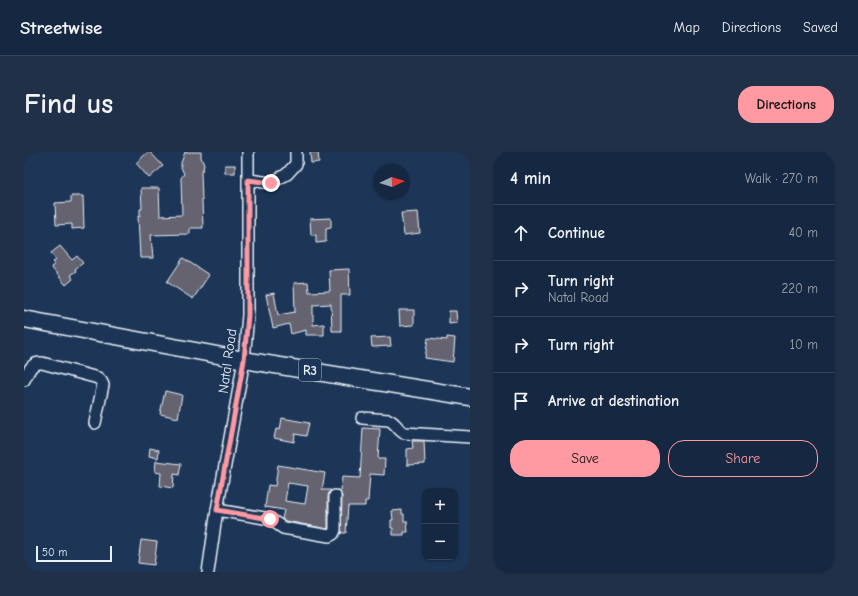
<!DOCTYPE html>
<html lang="en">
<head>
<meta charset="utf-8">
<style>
  :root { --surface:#162841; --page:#1f3048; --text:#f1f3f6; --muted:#9ea6b1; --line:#35445a; --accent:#ff9aa2 }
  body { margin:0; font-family:"Comic Neue",sans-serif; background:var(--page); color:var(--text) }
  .controls { position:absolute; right:12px; bottom:12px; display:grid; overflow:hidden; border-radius:8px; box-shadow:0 1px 3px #0004 }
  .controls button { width:36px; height:36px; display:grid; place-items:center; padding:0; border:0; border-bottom:1px solid var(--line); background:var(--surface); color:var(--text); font:20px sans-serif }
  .compass { position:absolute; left:350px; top:12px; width:36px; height:36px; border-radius:50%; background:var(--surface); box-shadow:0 1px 3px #0004; rotate:86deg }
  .scale { position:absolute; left:12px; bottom:10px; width:76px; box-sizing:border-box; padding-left:4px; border:2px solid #e8f1f8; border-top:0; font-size:11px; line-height:14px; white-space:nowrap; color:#e8f1f8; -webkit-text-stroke:3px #1d3557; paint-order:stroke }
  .stop { position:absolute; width:12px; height:12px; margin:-9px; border:3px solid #ff9aa2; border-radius:50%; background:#fff }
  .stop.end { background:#ff9aa2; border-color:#fff; box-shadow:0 1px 4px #0008 }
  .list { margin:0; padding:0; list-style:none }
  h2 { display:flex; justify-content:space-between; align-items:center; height:52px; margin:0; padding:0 16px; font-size:17px }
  h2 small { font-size:13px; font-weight:400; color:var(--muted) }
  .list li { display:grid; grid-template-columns:26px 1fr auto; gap:12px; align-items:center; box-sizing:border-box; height:56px; padding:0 16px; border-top:1px solid var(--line) }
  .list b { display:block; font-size:15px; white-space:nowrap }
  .list p { margin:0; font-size:13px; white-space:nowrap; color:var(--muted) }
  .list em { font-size:13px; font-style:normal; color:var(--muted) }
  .actions { display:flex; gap:8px; padding:12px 16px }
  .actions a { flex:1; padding:9px 0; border:1px solid var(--accent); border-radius:16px; text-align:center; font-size:14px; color:var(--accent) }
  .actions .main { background:var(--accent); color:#111 }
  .icon { flex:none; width:22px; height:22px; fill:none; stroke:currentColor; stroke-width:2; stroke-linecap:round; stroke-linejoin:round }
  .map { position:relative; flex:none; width:446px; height:420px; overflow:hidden; border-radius:16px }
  header { display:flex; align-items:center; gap:24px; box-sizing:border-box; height:56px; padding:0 20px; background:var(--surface); border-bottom:1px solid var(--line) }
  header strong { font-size:19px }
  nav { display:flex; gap:22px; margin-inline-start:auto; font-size:14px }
  .intro { display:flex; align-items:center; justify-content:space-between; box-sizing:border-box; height:96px; padding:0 24px }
  h1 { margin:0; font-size:28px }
  .button { padding:10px 18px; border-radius:16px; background:var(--accent); color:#111; font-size:14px; font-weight:700 }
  main { display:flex; gap:24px; padding:0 24px }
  aside { flex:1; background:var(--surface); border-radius:16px; box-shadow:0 1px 3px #0004 }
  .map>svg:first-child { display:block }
  .building { fill:#656370; stroke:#e8f1f8; fill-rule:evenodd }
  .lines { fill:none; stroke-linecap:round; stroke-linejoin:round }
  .minor-casing { stroke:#e8f1f8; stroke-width:14 }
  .highway-casing { stroke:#e8f1f8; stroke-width:19 }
  .minor { stroke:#1d3557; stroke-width:11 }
  .highway { stroke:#1d3557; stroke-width:16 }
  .route { stroke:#ff9aa2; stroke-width:5 }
  .labels { text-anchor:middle; stroke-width:4; stroke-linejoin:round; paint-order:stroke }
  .shield { fill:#1d3557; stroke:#abb9c8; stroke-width:1 }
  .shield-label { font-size:13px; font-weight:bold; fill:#e8f1f8 }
  .street-label { font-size:14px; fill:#e8f1f8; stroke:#1d3557 }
</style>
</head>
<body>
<header>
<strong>Streetwise</strong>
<nav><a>Map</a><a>Directions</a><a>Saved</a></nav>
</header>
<div class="intro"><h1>Find us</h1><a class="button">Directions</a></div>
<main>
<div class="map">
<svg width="446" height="420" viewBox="0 0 446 420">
  <rect width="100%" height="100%" fill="#1d3557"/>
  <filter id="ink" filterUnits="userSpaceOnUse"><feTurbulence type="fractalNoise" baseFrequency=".025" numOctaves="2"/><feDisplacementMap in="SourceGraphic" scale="8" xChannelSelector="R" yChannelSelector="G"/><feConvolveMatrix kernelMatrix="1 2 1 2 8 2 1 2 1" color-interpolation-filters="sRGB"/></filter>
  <g filter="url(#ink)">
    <g class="building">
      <path d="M124,0H126L139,14L125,26L112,11Z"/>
      <path d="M161,0H177V5L180,13L179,17L177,20L179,76H166V82L127,83L129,106H116L114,64H116V57H118L117,36H135L136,64L158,63L157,26L160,22L157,15V11Z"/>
      <path d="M286,0H294L295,10L287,11Z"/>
      <rect x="201" y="13" width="10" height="8"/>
      <path d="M47,44H59L60,76L48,77V72L32,73L31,51L47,50Z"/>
      <path d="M394,60L396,81L380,83L377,61Z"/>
      <path d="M307,66V75L302,76V90L292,91V83H287L286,67Z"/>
      <path d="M36,94L48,108L53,104L59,111L51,117L52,119L46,123L49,127L42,133L27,115L31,112L29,110L32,108L27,101Z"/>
      <path d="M159,106L185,123L169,147L143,130Z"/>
      <path d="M325,117L326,143H317V179H308L307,152L289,153V173L300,172V183H282V178L267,182L265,172L249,176L242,143L250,141L254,163L271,160L270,131L284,130L285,140L306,139L305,118Z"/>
      <path d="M375,158H390V173L376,174Z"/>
      <path d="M425,159H432L433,171L425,172Z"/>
      <path d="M366,185L367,194L348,195L347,186Z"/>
      <path d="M423,185L431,186L429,210L401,206L404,186L423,188Z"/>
      <path d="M141,239L158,243L154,266L136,262Z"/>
      <path d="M258,266L285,271L282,284L271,282L270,290L250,286L252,277L256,278Z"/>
      <path d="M339,276L356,277L354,307H361L360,323L346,322L344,349H341V354H324L322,381H317L318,344L315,339H317L318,325L336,326Z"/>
      <path d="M388,289H400L401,312L383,313V297L389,296Z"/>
      <path d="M126,296L135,298L134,306L125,304Z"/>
      <path d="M132,309L157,312L155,323L150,322L149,336L136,334L137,321L131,320Z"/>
      <path d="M254,313L301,321L298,338H307L305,341L304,344V377L262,369L258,367L260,358L241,355L244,333L251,334ZM264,331L284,334L281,352L261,349Z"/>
      <path d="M378,358V362H380V369H383L384,380H380V383H369V376H367V368H369L368,359Z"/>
      <path d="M117,388L133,390L130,413L114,411Z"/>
    </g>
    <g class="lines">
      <defs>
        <g id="minor">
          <path d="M225,28L247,31L263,22L272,12V0"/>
          <path d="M0,228C5,219 7,210 18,211L74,226L77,229L79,233L71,271"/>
          <path d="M338,266L365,268C372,271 374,278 380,281L446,285"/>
          <path d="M193,358L246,367L259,376L305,384L309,382L311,378V344"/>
          <path d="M184,420L193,358L220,208L224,163V0"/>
        </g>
        <path id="highway" d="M0,167L220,208L446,245"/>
      </defs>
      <use href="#minor" class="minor-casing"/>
      <use href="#highway" class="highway-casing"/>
      <use href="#minor" class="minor"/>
      <use href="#highway" class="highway"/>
    </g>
  </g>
  <g class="lines" filter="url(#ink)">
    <path class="route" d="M246,367L193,358L220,208L224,163V28L247,31"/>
  </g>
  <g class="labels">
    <rect class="shield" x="275" y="207" width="22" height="22" rx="3"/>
    <g class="shield-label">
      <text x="286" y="223">R3</text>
    </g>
    <g class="street-label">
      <text transform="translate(203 209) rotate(-82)" y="5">Natal Road</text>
    </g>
  </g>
</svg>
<div class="controls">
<button>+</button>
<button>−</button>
</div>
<svg class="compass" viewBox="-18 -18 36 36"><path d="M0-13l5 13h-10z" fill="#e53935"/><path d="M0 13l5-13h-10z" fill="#9ea6b1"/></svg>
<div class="scale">50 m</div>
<div class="stop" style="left:246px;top:367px"></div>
<div class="stop end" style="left:247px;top:31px"></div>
</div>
<aside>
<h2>4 min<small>Walk · 270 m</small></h2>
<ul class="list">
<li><svg class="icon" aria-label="ahead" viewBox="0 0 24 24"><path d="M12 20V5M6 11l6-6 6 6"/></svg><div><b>Continue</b></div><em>40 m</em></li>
<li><svg class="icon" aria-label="right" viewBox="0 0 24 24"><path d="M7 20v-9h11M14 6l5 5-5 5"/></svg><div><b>Turn right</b><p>Natal Road</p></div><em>220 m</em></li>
<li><svg class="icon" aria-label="right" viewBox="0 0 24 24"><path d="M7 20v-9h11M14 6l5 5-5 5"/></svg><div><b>Turn right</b></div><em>10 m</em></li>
<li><svg class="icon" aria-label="arrive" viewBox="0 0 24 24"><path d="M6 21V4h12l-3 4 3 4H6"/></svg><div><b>Arrive at destination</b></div></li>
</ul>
<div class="actions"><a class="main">Save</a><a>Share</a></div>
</aside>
</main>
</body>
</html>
